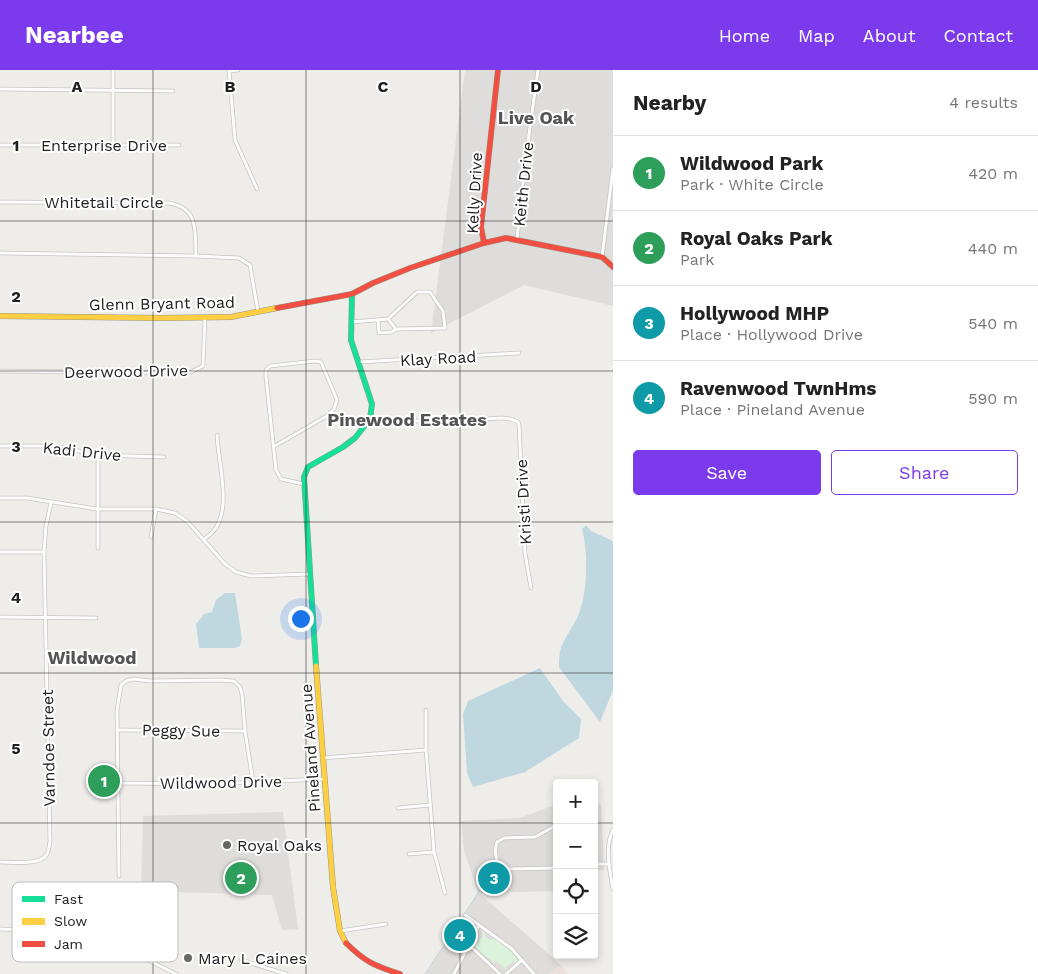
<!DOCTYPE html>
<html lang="en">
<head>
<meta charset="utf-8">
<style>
  :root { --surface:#fff; --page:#f2f2f2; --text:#222; --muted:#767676; --line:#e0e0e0; --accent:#7c3aed }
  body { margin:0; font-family:"Work Sans",sans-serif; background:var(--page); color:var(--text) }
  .controls { position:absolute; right:15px; bottom:15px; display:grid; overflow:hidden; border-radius:5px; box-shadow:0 2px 8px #0003 }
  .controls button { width:45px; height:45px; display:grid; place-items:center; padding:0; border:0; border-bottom:1px solid var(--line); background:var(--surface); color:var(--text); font:25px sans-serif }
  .you { position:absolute; left:300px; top:548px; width:18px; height:18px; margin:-12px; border:4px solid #fff; border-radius:50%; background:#1a73e8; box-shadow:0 0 0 8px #1a73e833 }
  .badge { display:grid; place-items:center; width:32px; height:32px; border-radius:50%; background:var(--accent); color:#fff; font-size:16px; font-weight:700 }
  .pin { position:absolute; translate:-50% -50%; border:2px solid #fff; box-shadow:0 1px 5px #0006 }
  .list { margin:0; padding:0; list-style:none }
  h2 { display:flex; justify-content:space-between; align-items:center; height:65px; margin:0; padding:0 20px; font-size:21px }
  h2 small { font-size:16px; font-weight:400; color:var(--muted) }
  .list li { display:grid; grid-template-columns:32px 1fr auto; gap:15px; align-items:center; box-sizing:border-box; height:75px; padding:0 20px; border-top:1px solid var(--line) }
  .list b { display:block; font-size:19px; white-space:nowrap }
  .list p { margin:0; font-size:16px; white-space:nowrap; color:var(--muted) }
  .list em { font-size:16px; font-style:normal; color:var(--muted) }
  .actions { display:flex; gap:10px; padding:15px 20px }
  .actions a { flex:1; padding:11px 0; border:1px solid var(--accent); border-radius:5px; text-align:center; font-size:18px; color:var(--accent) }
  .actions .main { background:var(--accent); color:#fff }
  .icon { flex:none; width:28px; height:28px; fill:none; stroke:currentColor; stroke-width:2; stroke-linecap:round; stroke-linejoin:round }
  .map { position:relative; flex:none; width:613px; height:904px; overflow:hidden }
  header { display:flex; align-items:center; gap:30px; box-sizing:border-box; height:70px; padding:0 25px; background:var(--accent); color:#fff }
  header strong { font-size:24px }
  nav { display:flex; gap:28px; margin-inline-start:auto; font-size:18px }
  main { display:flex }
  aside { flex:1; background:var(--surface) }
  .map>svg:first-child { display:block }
  .residential { fill:#dedddb }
  .commercial { fill:#ecdfdc }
  .park { fill:#daf3da }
  .water { fill:#bfd8e0 }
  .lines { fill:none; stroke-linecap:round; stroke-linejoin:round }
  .stream { stroke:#bfd8e0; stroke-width:1 }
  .street-casing { stroke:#c6c5c4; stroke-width:4.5 }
  .fast-casing { stroke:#969882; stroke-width:6 }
  .slow-casing { stroke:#969882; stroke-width:6 }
  .jam-casing { stroke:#969882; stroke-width:6 }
  .street { stroke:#fdfcfc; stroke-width:3 }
  .fast { stroke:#16e098; stroke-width:5 }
  .slow { stroke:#ffcf43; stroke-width:5 }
  .jam { stroke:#f24e42; stroke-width:5 }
  .grid { fill:none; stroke:#212121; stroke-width:1; stroke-opacity:0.55 }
  .poi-dot { fill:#696867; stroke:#fff; stroke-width:2 }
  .labels { text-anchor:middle; stroke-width:4; stroke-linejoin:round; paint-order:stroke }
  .street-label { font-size:16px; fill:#212121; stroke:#fff }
  .poi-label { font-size:16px; fill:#212121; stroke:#fff; text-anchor:start }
  .neighbourhood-label { font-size:18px; font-weight:bold; fill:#545454; stroke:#fff }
  .key { fill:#fff; stroke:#bcbcbc; stroke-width:1 }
  .key-label { font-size:14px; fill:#212121 }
  .grid-label { font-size:16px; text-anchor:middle; font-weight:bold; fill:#212121; stroke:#fff; stroke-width:4; stroke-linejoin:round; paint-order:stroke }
</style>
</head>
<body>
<header>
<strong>Nearbee</strong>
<nav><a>Home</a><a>Map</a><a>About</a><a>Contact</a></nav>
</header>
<main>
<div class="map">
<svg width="613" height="904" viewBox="0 0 613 904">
  <rect width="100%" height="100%" fill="#efedea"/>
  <g class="residential">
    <path d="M465,0H613V236L524,215L431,263Z"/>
    <path d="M594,733L601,735L604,800L594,801Z"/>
    <path d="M557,734V821L479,823L561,895L548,904H425L478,822L464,781L461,751L520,748Z"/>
    <path d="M283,742L298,859L282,860L272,825L141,821L143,746Z"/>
  </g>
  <path class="commercial" d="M561,895L568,904H548Z"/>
  <g class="park">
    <rect x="93" y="706" width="23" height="11"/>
    <path d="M244,793C247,805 254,808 256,821L245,823L243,814H231L226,797Z"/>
    <path d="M484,862L486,863L485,866L490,870L493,868C502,874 514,882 518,892L516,894L514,891L506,897L507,900H505L504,897L496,891L493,892L474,876V872L478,873L483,866L482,863Z"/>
  </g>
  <g class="water">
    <path d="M586,455L591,461L613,471V620L600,652L559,597C559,591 559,583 561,578C565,566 575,555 579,543C588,521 588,481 582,459Z"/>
    <path d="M225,523H235L242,569L240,576L235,578H199L196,554L204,544L212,542L216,530Z"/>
    <path d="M540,598L563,631L581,649L579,668L525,702L473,717L467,703L463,644L468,631Z"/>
  </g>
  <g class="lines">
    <path class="stream" d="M425,904L479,822"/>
    <defs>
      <g id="street">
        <path d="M229,0L235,70L257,119"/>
        <path d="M229,1L238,0"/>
        <path d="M0,19L173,21"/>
        <path d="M0,75H179"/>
        <path d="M113,76V0"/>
        <path d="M0,132L169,133C199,138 195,161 196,186L0,183"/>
        <path d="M517,169L525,93L538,0"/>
        <path d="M196,186L239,188L250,195L258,242"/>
        <path d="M602,187L613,99"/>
        <path d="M378,250L379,263L392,262L396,259"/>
        <path d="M351,252L388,249L396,259L445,258L443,241L430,222H417L388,249"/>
        <path d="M359,292L519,283"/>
        <path d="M0,301L182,303L191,302L203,296L205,247"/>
        <path d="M370,349L399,351H443L502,348L511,349L518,352L519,355L525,483L531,518"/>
        <path d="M0,376H54L98,385L164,387"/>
        <path d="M273,377L327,346L334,339L337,330L321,292L315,291L270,296L266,300V307L276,400L281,409L304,414"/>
        <path d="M0,428H27L97,439H156L175,443L187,451L225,494L236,502L251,506L309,504"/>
        <path d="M151,467L156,439"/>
        <path d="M204,469C237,450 218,396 217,365"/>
        <path d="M98,478V385"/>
        <path d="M0,482H44"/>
        <path d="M0,547L96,548"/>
        <path d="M426,640V680L434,782L445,823"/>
        <path d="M117,660L245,661"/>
        <path d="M322,688L426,680"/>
        <path d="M118,713L212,714L324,709"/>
        <path d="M398,738L430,735"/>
        <path d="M557,755L535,767L504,768L497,772C494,781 495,788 500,797L506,799L557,798"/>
        <path d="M613,760C604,778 610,801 613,819"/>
        <path d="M409,784L434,782"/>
        <path d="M0,792C11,792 41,796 47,784C49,781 49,775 50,772L44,482L46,456L51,433"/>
        <path d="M594,794H609"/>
        <path d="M119,806L117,640L121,615L126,611L133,609L150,611L220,610L234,611L240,617L242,624L245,661L253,712"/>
        <path d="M465,845L511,878L534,904"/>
        <path d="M0,859L93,863L176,904"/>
        <path d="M340,861L386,854"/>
        <path d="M468,874L500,904"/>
        <path d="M241,890L286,904"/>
        <path d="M454,904L479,855"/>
        <path d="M506,904L522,890"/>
      </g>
      <path id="fast" d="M316,596L304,407L308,397L343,377L355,368L370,349L372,334L351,270L352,224"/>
      <g id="slow">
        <path d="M0,246L161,248L231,247L277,238"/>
        <path d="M316,596L333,817L340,861L346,873"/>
      </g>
      <g id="jam">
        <path d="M484,173L481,157L498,0"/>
        <path d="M277,238L352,224L373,213L410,198L484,173L506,168L602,187L613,197"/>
        <path d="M346,873C365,892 375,896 400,904"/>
      </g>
    </defs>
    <use href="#street" class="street-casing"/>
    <use href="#fast" class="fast-casing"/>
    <use href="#slow" class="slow-casing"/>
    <use href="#jam" class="jam-casing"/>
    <use href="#street" class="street"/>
    <use href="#fast" class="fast"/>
    <use href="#slow" class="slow"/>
    <use href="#jam" class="jam"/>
  </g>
  <path class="grid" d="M153,0V904M306,0V904M460,0V904M0,151H613M0,301H613M0,452H613M0,603H613M0,753H557M594,753H613"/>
  <g class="poi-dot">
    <circle cx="227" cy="775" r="5"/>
    <circle cx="188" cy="888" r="5"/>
  </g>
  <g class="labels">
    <g class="street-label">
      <text x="104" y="81">Enterprise Drive</text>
      <text transform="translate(523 114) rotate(-84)" y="6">Keith Drive</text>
      <text transform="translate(474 123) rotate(-87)" y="6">Kelly Drive</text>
      <text x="104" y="138">Whitetail Circle</text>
      <text transform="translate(162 233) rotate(-1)" y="6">Glenn Bryant Road</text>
      <text transform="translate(438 288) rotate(-3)" y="6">Klay Road</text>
      <text transform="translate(126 301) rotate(-1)" y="6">Deerwood Drive</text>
      <text transform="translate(82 381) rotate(6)" y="6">Kadi Drive</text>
      <text transform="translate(523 432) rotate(-93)" y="6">Kristi Drive</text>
      <text transform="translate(181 660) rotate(1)" y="6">Peggy Sue</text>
      <text transform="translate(48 678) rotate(-91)" y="6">Varndoe Street</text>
      <text transform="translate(310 678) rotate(-94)" y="6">Pineland Avenue</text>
      <text transform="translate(221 712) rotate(-1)" y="6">Wildwood Drive</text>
    </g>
    <g class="poi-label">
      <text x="237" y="781">Royal Oaks</text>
      <text x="198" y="894">Mary L Caines</text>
    </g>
    <g class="neighbourhood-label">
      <text x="536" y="54">Live Oak</text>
      <text x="407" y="356">Pinewood Estates</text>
      <text x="92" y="594">Wildwood</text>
    </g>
  </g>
  <rect x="12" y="812" width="166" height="80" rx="8" class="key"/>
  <rect x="22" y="826" width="23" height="6" fill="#16e098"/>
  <rect x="22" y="848" width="23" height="7" fill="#ffcf43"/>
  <rect x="22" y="871" width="23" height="6" fill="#f24e42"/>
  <g class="key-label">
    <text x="54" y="834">Fast</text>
    <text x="54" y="856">Slow</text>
    <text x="54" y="879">Jam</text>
  </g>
  <g class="grid-label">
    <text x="77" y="22">A</text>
    <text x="230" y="22">B</text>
    <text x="383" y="22">C</text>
    <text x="536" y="22">D</text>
    <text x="16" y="81">1</text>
    <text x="16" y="232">2</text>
    <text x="16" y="382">3</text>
    <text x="16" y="533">4</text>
    <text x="16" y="684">5</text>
  </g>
</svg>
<div class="controls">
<button>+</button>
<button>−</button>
<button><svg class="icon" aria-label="locate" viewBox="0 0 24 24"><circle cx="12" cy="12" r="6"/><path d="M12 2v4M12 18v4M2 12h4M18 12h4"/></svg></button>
<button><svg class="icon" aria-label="layers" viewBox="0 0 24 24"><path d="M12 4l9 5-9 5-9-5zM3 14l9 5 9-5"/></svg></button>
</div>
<div class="you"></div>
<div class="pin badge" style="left:104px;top:711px;background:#2e9e5b">1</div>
<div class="pin badge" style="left:241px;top:808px;background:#2e9e5b">2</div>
<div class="pin badge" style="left:494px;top:808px;background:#0f9aa8">3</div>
<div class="pin badge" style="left:460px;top:865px;background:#0f9aa8">4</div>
</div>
<aside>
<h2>Nearby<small>4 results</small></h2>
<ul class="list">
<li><span class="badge" style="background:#2e9e5b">1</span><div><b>Wildwood Park</b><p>Park · White Circle</p></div><em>420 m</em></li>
<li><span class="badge" style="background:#2e9e5b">2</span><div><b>Royal Oaks Park</b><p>Park</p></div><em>440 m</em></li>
<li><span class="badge" style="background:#0f9aa8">3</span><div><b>Hollywood MHP</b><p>Place · Hollywood Drive</p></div><em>540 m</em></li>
<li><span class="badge" style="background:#0f9aa8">4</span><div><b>Ravenwood TwnHms</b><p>Place · Pineland Avenue</p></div><em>590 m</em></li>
</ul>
<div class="actions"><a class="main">Save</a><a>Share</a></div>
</aside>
</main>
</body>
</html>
